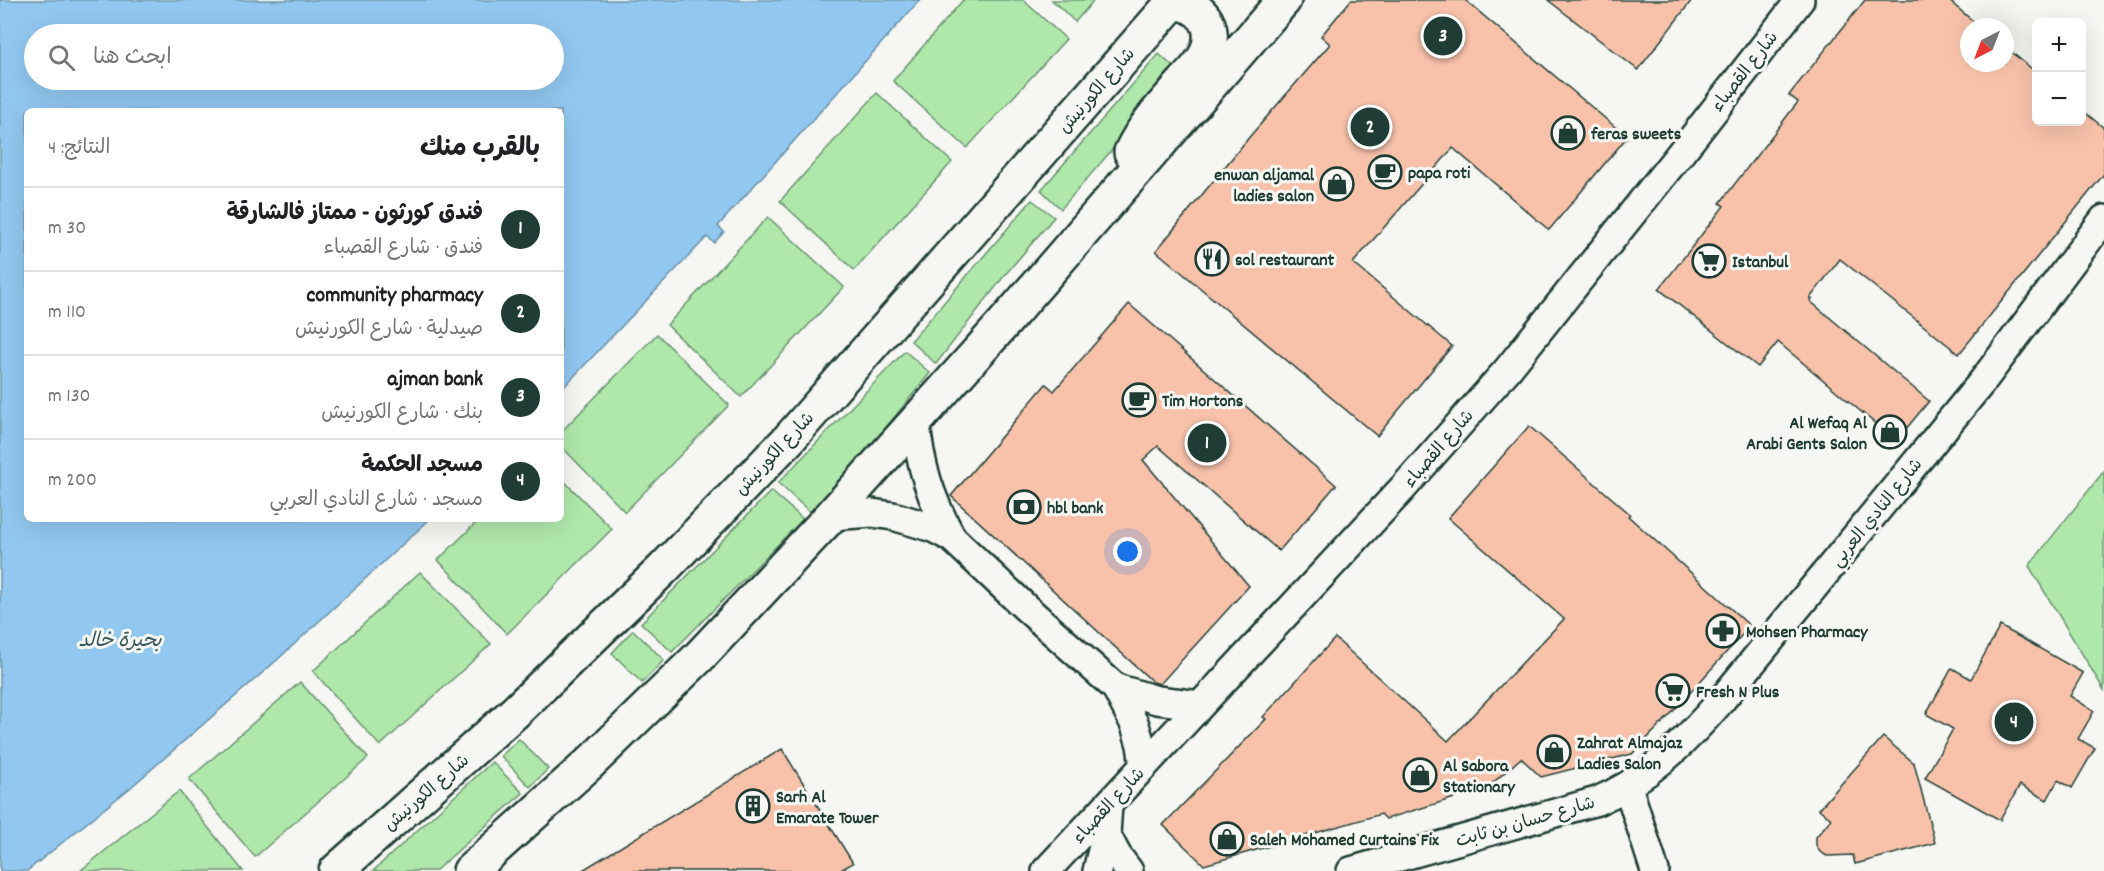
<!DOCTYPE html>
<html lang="ar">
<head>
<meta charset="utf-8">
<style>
  :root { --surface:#fff; --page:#f6f6f6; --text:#202124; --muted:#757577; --line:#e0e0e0; --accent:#1f3d34 }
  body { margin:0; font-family:Dekko,"Playpen Sans Arabic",sans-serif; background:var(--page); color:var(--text); direction:rtl }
  .controls { position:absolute; right:18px; top:18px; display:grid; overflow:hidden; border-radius:9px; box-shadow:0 6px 24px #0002 }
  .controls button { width:54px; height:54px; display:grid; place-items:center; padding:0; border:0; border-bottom:2px solid var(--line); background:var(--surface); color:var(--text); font:30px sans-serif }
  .compass { position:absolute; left:1960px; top:18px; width:54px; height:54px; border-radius:50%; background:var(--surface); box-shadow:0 6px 24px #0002; rotate:222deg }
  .you { position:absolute; left:1128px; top:552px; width:21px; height:21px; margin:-15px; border:4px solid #fff; border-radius:50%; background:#1a73e8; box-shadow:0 0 0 9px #1a73e833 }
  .badge { display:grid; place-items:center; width:39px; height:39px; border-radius:50%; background:var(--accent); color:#fff; font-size:20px; font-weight:700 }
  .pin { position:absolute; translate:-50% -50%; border:3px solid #fff; box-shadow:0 2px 6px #0006 }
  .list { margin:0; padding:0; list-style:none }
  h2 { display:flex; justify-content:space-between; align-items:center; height:78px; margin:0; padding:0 24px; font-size:26px }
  h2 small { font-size:20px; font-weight:400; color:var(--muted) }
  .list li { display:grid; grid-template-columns:39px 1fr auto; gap:18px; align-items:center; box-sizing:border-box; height:84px; padding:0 24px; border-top:2px solid var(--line) }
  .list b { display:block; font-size:22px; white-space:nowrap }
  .list p { margin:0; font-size:20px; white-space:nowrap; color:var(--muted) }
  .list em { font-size:20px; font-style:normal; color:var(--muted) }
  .icon { flex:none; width:33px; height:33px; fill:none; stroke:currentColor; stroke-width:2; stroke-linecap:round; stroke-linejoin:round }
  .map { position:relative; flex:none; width:2104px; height:871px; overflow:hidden; direction:ltr }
  .search { position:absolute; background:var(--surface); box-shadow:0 6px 24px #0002; left:24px; top:24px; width:540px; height:66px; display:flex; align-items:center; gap:15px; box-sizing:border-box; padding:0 21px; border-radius:33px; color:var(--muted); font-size:22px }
  .panel { position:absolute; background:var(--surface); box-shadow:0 6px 24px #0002; left:24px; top:108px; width:540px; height:414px; border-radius:9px; direction:rtl }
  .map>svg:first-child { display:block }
  .green { fill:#b0e8ab; stroke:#689270; stroke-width:1.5 }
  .water { fill:#92c7f0; stroke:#6490a5; stroke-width:1.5; fill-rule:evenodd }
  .building { fill:#f8c2aa; stroke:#1f3d34; stroke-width:1.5 }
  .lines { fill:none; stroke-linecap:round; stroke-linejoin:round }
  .minor-casing { stroke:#1f3d34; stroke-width:32 }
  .secondary-casing { stroke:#1f3d34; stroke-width:38 }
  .minor { stroke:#f6f6f2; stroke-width:27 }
  .secondary { stroke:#f6f6f2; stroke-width:33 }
  .labels { text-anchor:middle; stroke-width:6; stroke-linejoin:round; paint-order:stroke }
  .street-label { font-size:18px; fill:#1f3d34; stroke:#f6f6f2 }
  .poi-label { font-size:18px; font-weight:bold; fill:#1f3d34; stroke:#f6f6f2; text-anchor:start }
  .water-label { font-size:20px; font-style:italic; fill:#36595a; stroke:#f6f6f2 }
</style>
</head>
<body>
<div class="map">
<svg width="2104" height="871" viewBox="0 0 2104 871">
  <rect width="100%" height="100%" fill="#f6f6f2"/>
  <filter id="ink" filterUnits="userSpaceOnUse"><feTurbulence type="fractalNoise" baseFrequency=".0167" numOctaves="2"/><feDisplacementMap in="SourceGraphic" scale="12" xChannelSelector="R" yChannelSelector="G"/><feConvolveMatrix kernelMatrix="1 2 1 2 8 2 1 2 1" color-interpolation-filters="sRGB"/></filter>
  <g filter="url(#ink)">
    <g class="green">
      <path d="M963,0H1023L1066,39L967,148L893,81Z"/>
      <path d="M1052,0H1094L1075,22Z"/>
      <path d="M1159,54L1179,72L1061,209L1041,190Z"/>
      <path d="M877,93L952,162L854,270L780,201Z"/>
      <path d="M1032,200L1054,217L1005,275L936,364L911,341Z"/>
      <path d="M768,217L844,287L741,397L667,325Z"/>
      <path d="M657,334L729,405L625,512L561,446V432Z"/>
      <path d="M905,351L930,373L871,446L810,512L778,483Z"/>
      <path d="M2104,471V690L2029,566Z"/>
      <path d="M561,478L612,529L507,634L438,560L480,519H561Z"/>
      <path d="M771,491L803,519L672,652L641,623Z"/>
      <path d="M420,572L491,644L380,746L313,671Z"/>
      <path d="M633,630L664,660L642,683L612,653Z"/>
      <path d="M300,682L368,758L255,857L189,779Z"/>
      <path d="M519,739L548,769L530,787L501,756Z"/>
      <path d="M492,762L523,793L435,871H373Z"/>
      <path d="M179,791L243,871H80Z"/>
    </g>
    <path class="water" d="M0,0H920L718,226L724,232L714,243L707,237L561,390V111H27V519H430L276,661L130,788L27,871H0ZM34,34H554V80H34Z"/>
    <g class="building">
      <path d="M1351,0H1465L1627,137L1549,230L1453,148L1353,263L1452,346L1377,436L1156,251L1251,135L1330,44L1321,36Z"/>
      <path d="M1548,0H1692L1638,70Z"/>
      <path d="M1865,0H1948L1980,27H1969V63H2005V47L2037,73V122H2082V110L2104,128V174L1959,354L1840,259L1810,298L1812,299L1810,301L1929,401L1896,441L1778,342L1758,367L1659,289L1724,206L1720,203L1798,102L1789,95Z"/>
      <path d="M1129,304L1336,485L1279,551L1158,446L1143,460L1249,586L1160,684L1153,682L951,496L1046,384L1054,391Z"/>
      <path d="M1529,426L1630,514L1628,516L1750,626L1668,717L1632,754L1541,777L1521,758L1487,788L1386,819L1381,814L1204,865L1163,825L1266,719L1263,717L1335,638L1448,741L1564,619L1448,518Z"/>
      <path d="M2000,626L2083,673L2070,696L2094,711L2078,739L2095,748L2072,788L2058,780L2047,800L2020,785L2000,820L1925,778L1953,729L1926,714L1952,668L1971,679Z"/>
      <path d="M1883,737L1914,763L1935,843L1855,864L1853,855L1827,856L1820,852L1816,845V837L1831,819L1819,809Z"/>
      <path d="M782,749L853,863L839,871H581Z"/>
    </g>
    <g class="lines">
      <defs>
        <g id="minor">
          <path d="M916,423C920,467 931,499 952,538"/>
          <path d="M831,516L872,513L893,516L933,528L952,538L1025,607L1116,688L1135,725L1141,745L1144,766"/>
          <path d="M1116,688L1157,700L1200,705"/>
          <path d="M1628,787L1655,871"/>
          <path d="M1106,834L1117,855L1129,871"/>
          <path d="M1046,871L1403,488L1508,369L1691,140L1800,0"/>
          <path d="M1097,871L1106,834L1108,805"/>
          <path d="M1351,871L1597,801C1647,780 1684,743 1719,703L1982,382L2104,219"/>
        </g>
        <g id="secondary">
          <path d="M1131,152C1143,126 1164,104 1183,83C1191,74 1201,65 1206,54C1219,26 1201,5 1174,2"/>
          <path d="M336,871L515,712L663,569L788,440L1175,0"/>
          <path d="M470,871L590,763L699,657L831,516L1004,323L1284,0"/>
        </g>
      </defs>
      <use href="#minor" class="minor-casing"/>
      <use href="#secondary" class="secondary-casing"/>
      <use href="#minor" class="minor"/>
      <use href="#secondary" class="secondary"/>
    </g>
  </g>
  <defs>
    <symbol id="shop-ring" viewBox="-11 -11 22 22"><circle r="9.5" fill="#f6f6f2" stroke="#1f3d34" stroke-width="1.5"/><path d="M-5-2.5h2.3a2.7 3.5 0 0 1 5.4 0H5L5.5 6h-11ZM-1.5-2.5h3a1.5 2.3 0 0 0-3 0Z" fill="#1f3d34"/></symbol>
    <symbol id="cafe-ring" viewBox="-11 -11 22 22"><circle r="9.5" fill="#f6f6f2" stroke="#1f3d34" stroke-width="1.5"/><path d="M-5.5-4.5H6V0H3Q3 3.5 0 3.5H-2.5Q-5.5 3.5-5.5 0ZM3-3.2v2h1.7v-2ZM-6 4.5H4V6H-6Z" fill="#1f3d34"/></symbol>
    <symbol id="restaurant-ring" viewBox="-11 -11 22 22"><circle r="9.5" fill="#f6f6f2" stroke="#1f3d34" stroke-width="1.5"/><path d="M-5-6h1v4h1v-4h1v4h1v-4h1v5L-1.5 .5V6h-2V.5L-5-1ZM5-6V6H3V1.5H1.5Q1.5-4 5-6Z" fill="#1f3d34"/></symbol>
    <symbol id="supermarket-ring" viewBox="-11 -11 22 22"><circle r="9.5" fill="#f6f6f2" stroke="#1f3d34" stroke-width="1.5"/><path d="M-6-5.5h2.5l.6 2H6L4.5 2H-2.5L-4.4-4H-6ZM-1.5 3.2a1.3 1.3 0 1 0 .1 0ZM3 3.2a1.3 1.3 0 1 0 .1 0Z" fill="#1f3d34"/></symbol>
    <symbol id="bank-ring" viewBox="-11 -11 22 22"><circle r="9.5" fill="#f6f6f2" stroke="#1f3d34" stroke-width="1.5"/><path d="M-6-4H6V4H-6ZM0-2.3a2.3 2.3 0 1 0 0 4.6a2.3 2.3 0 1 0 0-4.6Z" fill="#1f3d34"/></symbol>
    <symbol id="pharmacy-ring" viewBox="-11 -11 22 22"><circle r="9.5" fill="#f6f6f2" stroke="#1f3d34" stroke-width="1.5"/><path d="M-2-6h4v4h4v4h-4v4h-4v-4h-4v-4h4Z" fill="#1f3d34"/></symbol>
    <symbol id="building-ring" viewBox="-11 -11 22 22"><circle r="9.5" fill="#f6f6f2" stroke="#1f3d34" stroke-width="1.5"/><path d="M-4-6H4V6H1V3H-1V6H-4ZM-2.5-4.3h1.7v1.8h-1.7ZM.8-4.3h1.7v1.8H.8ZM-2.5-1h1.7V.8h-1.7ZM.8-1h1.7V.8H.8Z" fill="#1f3d34"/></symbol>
  </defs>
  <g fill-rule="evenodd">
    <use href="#shop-ring" x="1549" y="114" width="38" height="38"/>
    <use href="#cafe-ring" x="1366" y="153" width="38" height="38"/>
    <use href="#shop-ring" x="1318" y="165" width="38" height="38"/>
    <use href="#restaurant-ring" x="1193" y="240" width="38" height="38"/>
    <use href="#supermarket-ring" x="1690" y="242" width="38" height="38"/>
    <use href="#cafe-ring" x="1120" y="381" width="38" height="38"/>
    <use href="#shop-ring" x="1871" y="413" width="38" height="38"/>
    <use href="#bank-ring" x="1005" y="488" width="38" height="38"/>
    <use href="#pharmacy-ring" x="1704" y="612" width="38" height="38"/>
    <use href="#supermarket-ring" x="1654" y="672" width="38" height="38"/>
    <use href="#shop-ring" x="1535" y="733" width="38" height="38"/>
    <use href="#shop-ring" x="1401" y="756" width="38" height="38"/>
    <use href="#building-ring" x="734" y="787" width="38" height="38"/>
    <use href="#shop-ring" x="1208" y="820" width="38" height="38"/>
  </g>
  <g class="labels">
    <g class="street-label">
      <text transform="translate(1744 71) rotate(-52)" y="6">شارع القصباء</text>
      <text transform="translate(1096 90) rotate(-49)" y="6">شارع الكورنيش</text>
      <text transform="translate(1438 448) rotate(-49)" y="6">شارع القصباء</text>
      <text transform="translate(774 453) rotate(-47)" y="6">شارع الكورنيش</text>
      <text transform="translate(1876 512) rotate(-51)" y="6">شارع النادي العربي</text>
      <text transform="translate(426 792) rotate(-41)" y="6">شارع الكورنيش</text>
      <text transform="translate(1108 805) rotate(-47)" y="6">شارع القصباء</text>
      <text transform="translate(1525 821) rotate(-16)" y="6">شارع حسان بن ثابت</text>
    </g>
    <g class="poi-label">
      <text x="1591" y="139">feras sweets</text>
      <text x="1408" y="178">papa roti</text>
      <text x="1314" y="180" text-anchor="end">enwan aljamal<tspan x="1314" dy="21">ladies salon</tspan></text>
      <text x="1235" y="265">sol restaurant</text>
      <text x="1732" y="267">Istanbul</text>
      <text x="1162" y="406">Tim Hortons</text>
      <text x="1867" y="428" text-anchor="end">Al Wefaq Al<tspan x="1867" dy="21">Arabi Gents Salon</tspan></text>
      <text x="1047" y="513">hbl bank</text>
      <text x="1746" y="637">Mohsen Pharmacy</text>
      <text x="1696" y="697">Fresh N Plus</text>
      <text x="1577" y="748">Zahrat Almajaz<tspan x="1577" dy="21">Ladies Salon</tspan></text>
      <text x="1443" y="771">Al Sabora<tspan x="1443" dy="21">Stationary</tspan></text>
      <text x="776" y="802">Sarh Al<tspan x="776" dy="21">Emarate Tower</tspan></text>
      <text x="1250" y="845">Saleh Mohamed Curtains Fix</text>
    </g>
    <g class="water-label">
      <text x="120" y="646">بحيرة خالد</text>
    </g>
  </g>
</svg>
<div class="controls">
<button>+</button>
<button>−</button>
</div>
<svg class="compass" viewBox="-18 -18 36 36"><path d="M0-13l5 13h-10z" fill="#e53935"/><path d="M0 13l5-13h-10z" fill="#757577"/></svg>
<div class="you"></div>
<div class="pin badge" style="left:1207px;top:443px">1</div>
<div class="pin badge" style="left:1370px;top:127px">2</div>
<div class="pin badge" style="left:1443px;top:36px">3</div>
<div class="pin badge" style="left:2014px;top:722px">4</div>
<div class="search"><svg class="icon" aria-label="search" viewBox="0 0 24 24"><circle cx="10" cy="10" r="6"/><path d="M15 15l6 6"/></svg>ابحث هنا</div>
<section class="panel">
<h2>بالقرب منك<small>النتائج: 4</small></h2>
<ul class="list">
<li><span class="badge">1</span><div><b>فندق كورثون - ممتاز فالشارقة</b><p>فندق · شارع القصباء</p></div><em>30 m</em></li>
<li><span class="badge">2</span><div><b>community pharmacy</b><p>صيدلية · شارع الكورنيش</p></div><em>110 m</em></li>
<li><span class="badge">3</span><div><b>ajman bank</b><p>بنك · شارع الكورنيش</p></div><em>130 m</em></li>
<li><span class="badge">4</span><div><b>مسجد الحكمة</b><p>مسجد · شارع النادي العربي</p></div><em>200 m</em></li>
</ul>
</section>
</div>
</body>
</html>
